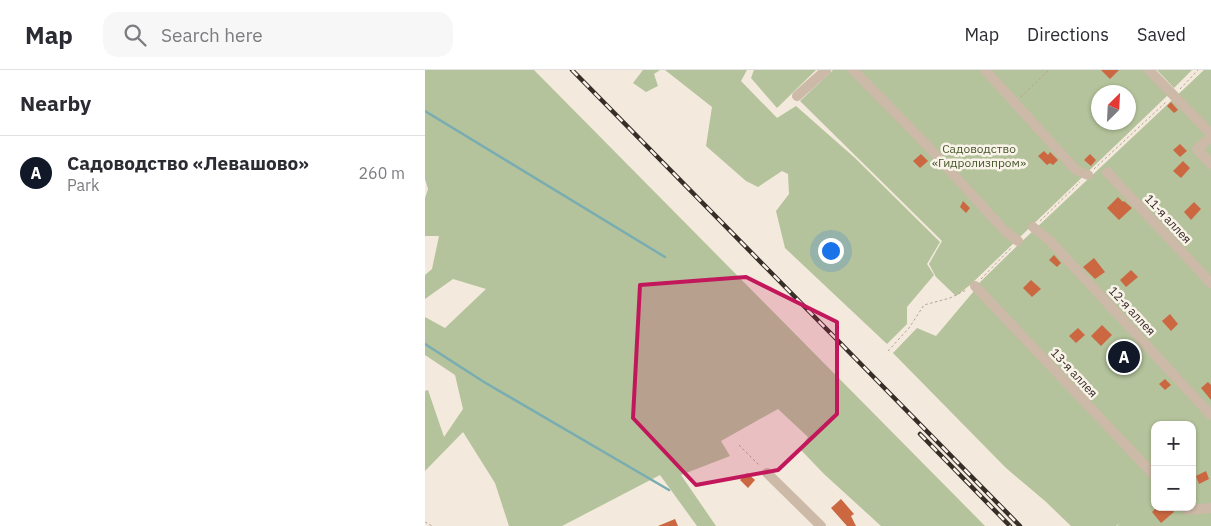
<!DOCTYPE html>
<html lang="en">
<head>
<meta charset="utf-8">
<style>
  :root { --surface:#fff; --page:#f7f7f7; --text:#2b2b33; --muted:#7c7c81; --line:#e1e1e2; --accent:#111827 }
  body { margin:0; font-family:"IBM Plex Sans",sans-serif; background:var(--page); color:var(--text) }
  .controls { position:absolute; right:15px; bottom:15px; display:grid; overflow:hidden; border-radius:10px; box-shadow:0 1px 4px #0004 }
  .controls button { width:45px; height:45px; display:grid; place-items:center; padding:0; border:0; border-bottom:1px solid var(--line); background:var(--surface); color:var(--text); font:25px sans-serif }
  .compass { position:absolute; left:666px; top:15px; width:45px; height:45px; border-radius:50%; background:var(--surface); box-shadow:0 1px 4px #0004; rotate:24deg }
  .you { position:absolute; left:405px; top:180px; width:18px; height:18px; margin:-12px; border:4px solid #fff; border-radius:50%; background:#1a73e8; box-shadow:0 0 0 8px #1a73e833 }
  .badge { display:grid; place-items:center; width:32px; height:32px; border-radius:50%; background:var(--accent); color:#fff; font-size:16px; font-weight:700 }
  .pin { position:absolute; translate:-50% -50%; border:2px solid #fff; box-shadow:0 1px 5px #0006 }
  .list { margin:0; padding:0; list-style:none }
  h2 { display:flex; justify-content:space-between; align-items:center; height:65px; margin:0; padding:0 20px; font-size:21px }
  h2 small { font-size:16px; font-weight:400; color:var(--muted) }
  .list li { display:grid; grid-template-columns:32px 1fr auto; gap:15px; align-items:center; box-sizing:border-box; height:75px; padding:0 20px; border-top:1px solid var(--line) }
  .list b { display:block; font-size:19px; white-space:nowrap }
  .list p { margin:0; font-size:16px; white-space:nowrap; color:var(--muted) }
  .list em { font-size:16px; font-style:normal; color:var(--muted) }
  .icon { flex:none; width:28px; height:28px; fill:none; stroke:currentColor; stroke-width:2; stroke-linecap:round; stroke-linejoin:round }
  .map { position:relative; flex:none; width:786px; height:456px; overflow:hidden }
  header { display:flex; align-items:center; gap:30px; box-sizing:border-box; height:70px; padding:0 25px; background:var(--surface); border-bottom:1px solid var(--line) }
  header strong { font-size:24px }
  nav { display:flex; gap:28px; margin-inline-start:auto; font-size:18px }
  .search { width:350px; height:45px; background:var(--page); display:flex; align-items:center; gap:12px; box-sizing:border-box; padding:0 18px; border-radius:15px; color:var(--muted); font-size:19px }
  main { display:flex }
  aside { flex:1; background:var(--surface) }
  .map>svg:first-child { display:block }
  .green { fill:#b4c39b; fill-rule:evenodd }
  .lines { fill:none; stroke-linecap:round; stroke-linejoin:round }
  .stream { stroke:#79adb1; stroke-width:2.5 }
  .building { fill:#cb6842 }
  .path { stroke:#b8a391; stroke-width:1; stroke-dasharray:2.5 2.5; stroke-linecap:butt }
  .minor { stroke:#ccb9a7; stroke-width:10 }
  .rail-casing { stroke:#382e28; stroke-width:4.5 }
  .rail { stroke:#faf3e9; stroke-width:2.5; stroke-dasharray:8; stroke-linecap:butt }
  .marked { fill:#c2185b; fill-opacity:0.2; stroke:#c2185b; stroke-width:4; stroke-linejoin:round }
  .labels { text-anchor:middle; stroke-width:5; stroke-linejoin:round; paint-order:stroke }
  .park-label { font-size:12px; fill:#45572b; stroke:#faf3e9 }
  .street-label { font-size:12px; fill:#382e28; stroke:#faf3e9 }
</style>
</head>
<body>
<header>
<strong>Map</strong>
<div class="search"><svg class="icon" aria-label="search" viewBox="0 0 24 24"><circle cx="10" cy="10" r="6"/><path d="M15 15l6 6"/></svg>Search here</div>
<nav><a>Map</a><a>Directions</a><a>Saved</a></nav>
</header>
<main>
<aside>
<h2>Nearby<small></small></h2>
<ul class="list">
<li><span class="badge">A</span><div><b>Садоводство «Левашово»</b><p>Park</p></div><em>260 m</em></li>
</ul>
</aside>
<div class="map">
<svg width="786" height="456" viewBox="0 0 786 456">
  <rect width="100%" height="100%" fill="#f3e9dc"/>
  <g class="green">
    <path d="M0,0H109L560,456H456L399,404L375,379L383,367L353,339L296,371L305,386L256,405L291,456H272L235,405L137,456H84L70,413L38,362L0,401V321L3,320L19,367L38,339L30,305L0,285V247L20,258L61,219L28,209L0,229V205L7,199L14,166H0V128L3,119L0,109Z"/>
    <path d="M218,0H235L229,4L233,16L221,22L208,13Z"/>
    <path d="M240,0H322L316,11L352,48L371,36L430,88L515,172L502,194L509,205L482,237V254L462,274L360,178L351,141L364,124L363,104L357,101L333,117L321,111L281,76L287,37Z"/>
    <path d="M329,0H391L352,38L326,8Z"/>
    <path d="M408,0H720L743,25L545,215L531,226L511,207L504,194L517,171L375,31ZM674,22H704V52H674Z"/>
    <path d="M732,0H767L749,18Z"/>
    <path d="M779,0H786V456H692L695,453L691,456H646L620,431L581,398L468,283L492,258L511,266L549,221L548,219L593,175ZM730,355H767V437H730V418L727,420L728,412L730,414Z"/>
  </g>
  <g class="lines">
    <g class="stream">
      <path d="M0,41L240,187"/>
      <path d="M0,274L59,312L244,420"/>
    </g>
  </g>
  <g class="building">
    <path d="M676,0H694L685,9Z"/>
    <path d="M746,32L753,40L749,43L742,36Z"/>
    <path d="M755,74L762,81L755,87L748,80Z"/>
    <path d="M619,81L623,85L625,82L633,90L628,95L625,93L622,95L613,86Z"/>
    <path d="M496,84L503,91L495,98L488,91Z"/>
    <path d="M665,84L671,90L666,96L659,90Z"/>
    <path d="M758,91L765,98L756,108L748,101Z"/>
    <path d="M693,127L698,132L699,131L707,138L694,150L682,138Z"/>
    <path d="M538,131L545,138L541,143L535,137Z"/>
    <path d="M769,132L776,139L766,150L759,142Z"/>
    <path d="M629,185L636,193L632,197L624,190Z"/>
    <path d="M669,188L680,202L670,209L658,197Z"/>
    <path d="M706,200L713,207L701,217L695,210Z"/>
    <path d="M606,210L616,219L607,227L598,218Z"/>
    <path d="M745,244L753,254L746,261L737,251Z"/>
    <path d="M677,255L687,265L676,276L666,266Z"/>
    <path d="M653,258L660,265L651,273L644,266Z"/>
    <path d="M740,309L746,315L740,320L734,314Z"/>
    <path d="M783,312L786,315V330L776,318Z"/>
    <path d="M781,401L784,409L774,414L771,406Z"/>
    <path d="M322,403L330,410L323,418L315,410Z"/>
    <path d="M416,429L429,444L426,446L431,456H422L406,438Z"/>
    <path d="M732,437H746L749,442L736,453L727,442Z"/>
    <path d="M250,449L253,456H233Z"/>
  </g>
  <g class="lines">
    <g class="path">
      <path d="M755,19L773,0"/>
      <path d="M596,27L624,0"/>
      <path d="M669,99L741,32"/>
      <path d="M615,151L655,112"/>
      <path d="M556,209L586,178"/>
      <path d="M463,281L484,258L499,235L525,228L541,220"/>
      <path d="M314,375L335,396"/>
      <path d="M0,452L7,456"/>
    </g>
    <g class="minor">
      <path d="M428,0L498,71L580,161L593,171"/>
      <path d="M560,0L651,100L663,105"/>
      <path d="M724,0L786,64"/>
      <path d="M372,26L401,0"/>
      <path d="M786,67L772,79L786,94"/>
      <path d="M682,102L786,213"/>
      <path d="M608,157L625,171L786,345"/>
      <path d="M550,216L730,406"/>
      <path d="M342,403L396,456"/>
      <path d="M760,437L762,440L786,438"/>
    </g>
    <defs>
      <g id="rail">
        <path d="M147,0L595,456"/>
        <path d="M495,364L585,456"/>
      </g>
    </defs>
    <use href="#rail" class="rail-casing"/>
    <use href="#rail" class="rail"/>
  </g>
  <path class="marked" d="M321,207L412,252V344L353,400L271,415L208,348L215,215Z"/>
  <g class="labels">
    <g class="park-label">
      <text x="554" y="83">Садоводство<tspan x="554" dy="14">«Гидролизпром»</tspan></text>
    </g>
    <g class="street-label">
      <text transform="translate(743 149) rotate(47)" y="4">11-я аллея</text>
      <text transform="translate(707 241) rotate(47)" y="4">12-я аллея</text>
      <text transform="translate(649 303) rotate(47)" y="4">13-я аллея</text>
    </g>
  </g>
</svg>
<div class="controls">
<button>+</button>
<button>−</button>
</div>
<svg class="compass" viewBox="-18 -18 36 36"><path d="M0-13l5 13h-10z" fill="#e53935"/><path d="M0 13l5-13h-10z" fill="#7c7c81"/></svg>
<div class="you"></div>
<div class="pin badge" style="left:699px;top:287px">A</div>
</div>
</main>
</body>
</html>
